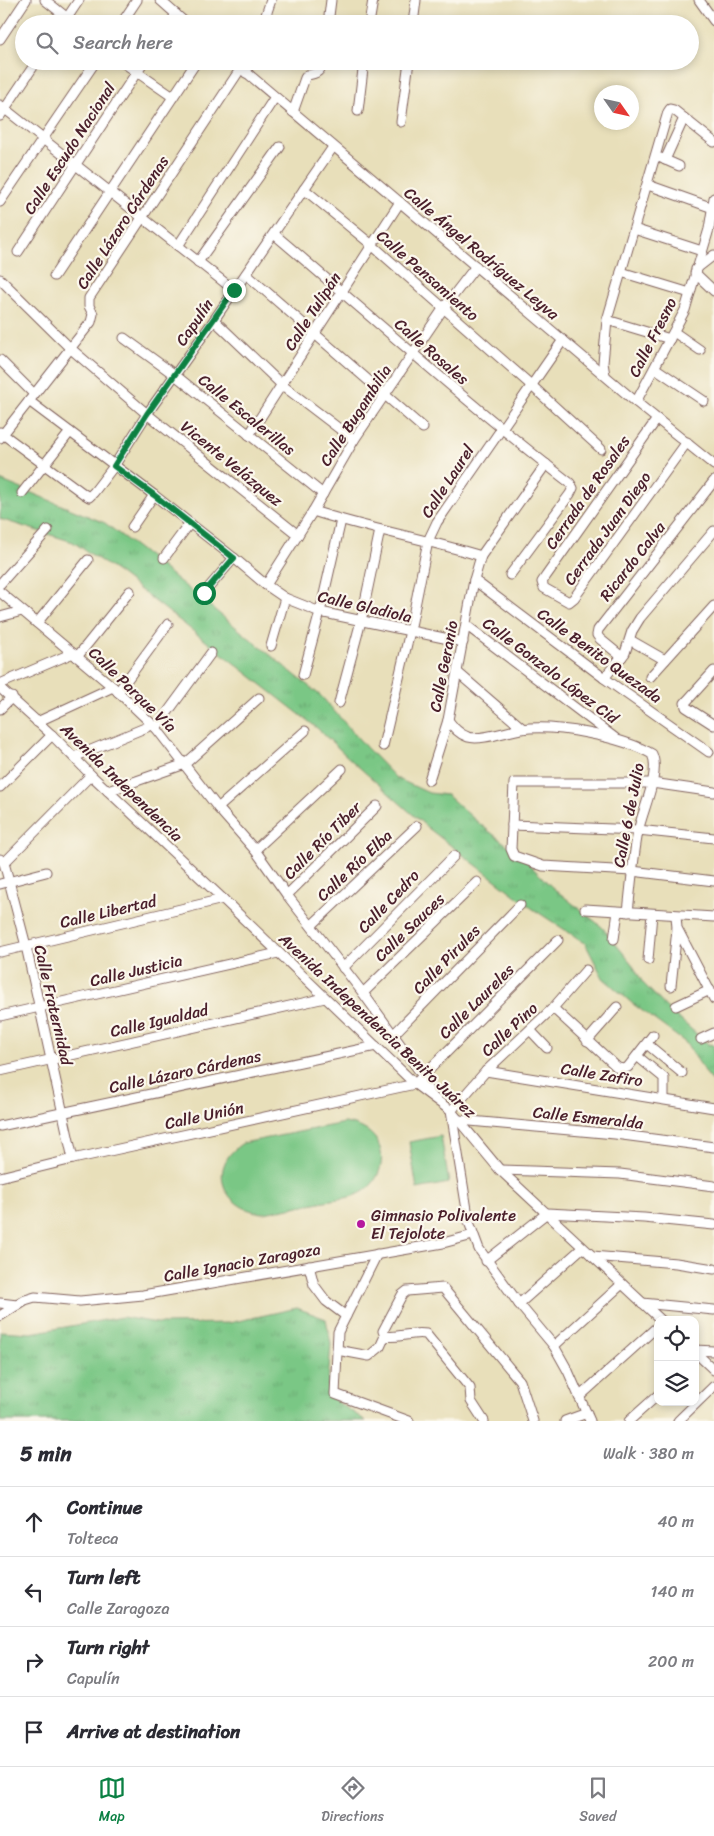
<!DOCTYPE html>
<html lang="en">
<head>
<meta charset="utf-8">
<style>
  :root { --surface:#fff; --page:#f2f2f3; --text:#2b2b33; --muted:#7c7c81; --line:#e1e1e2; --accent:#0b8043 }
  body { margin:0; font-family:Sriracha,sans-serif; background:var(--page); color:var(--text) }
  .controls { position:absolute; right:15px; bottom:15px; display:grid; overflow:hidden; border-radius:10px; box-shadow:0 2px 8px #0003 }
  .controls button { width:45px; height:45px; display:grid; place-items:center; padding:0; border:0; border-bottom:1px solid var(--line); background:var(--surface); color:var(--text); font:25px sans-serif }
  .compass { position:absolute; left:594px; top:85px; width:45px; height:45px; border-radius:50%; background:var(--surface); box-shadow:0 2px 8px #0003; rotate:124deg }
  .stop { position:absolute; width:15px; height:15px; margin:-11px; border:4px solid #0b8043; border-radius:50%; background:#fff }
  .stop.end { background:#0b8043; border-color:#fff; box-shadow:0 1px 5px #0008 }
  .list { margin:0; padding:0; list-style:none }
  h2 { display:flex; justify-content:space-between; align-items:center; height:65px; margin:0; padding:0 20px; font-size:21px }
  h2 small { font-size:16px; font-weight:400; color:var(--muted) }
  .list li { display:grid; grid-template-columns:32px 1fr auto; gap:15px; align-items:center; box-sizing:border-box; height:70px; padding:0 20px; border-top:1px solid var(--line) }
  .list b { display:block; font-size:19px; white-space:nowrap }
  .list p { margin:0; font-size:16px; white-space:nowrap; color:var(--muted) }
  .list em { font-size:16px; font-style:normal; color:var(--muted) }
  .icon { flex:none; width:28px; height:28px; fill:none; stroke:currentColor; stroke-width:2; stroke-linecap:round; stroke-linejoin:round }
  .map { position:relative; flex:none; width:714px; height:1421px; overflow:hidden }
  .search { position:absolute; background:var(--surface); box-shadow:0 2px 8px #0003; left:15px; right:15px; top:15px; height:55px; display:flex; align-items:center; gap:12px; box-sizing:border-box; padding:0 18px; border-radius:28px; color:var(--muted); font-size:19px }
  .sheet { height:345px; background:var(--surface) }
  nav { display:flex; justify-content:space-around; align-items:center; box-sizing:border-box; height:70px; border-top:1px solid var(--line); background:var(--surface); font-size:14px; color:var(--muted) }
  nav a { display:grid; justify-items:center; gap:2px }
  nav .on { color:var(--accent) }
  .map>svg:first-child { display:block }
  .grass { fill:url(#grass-tufts); stroke:#627358 }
  .park { fill:#7ac785; stroke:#627358 }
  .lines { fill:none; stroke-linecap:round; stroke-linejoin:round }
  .minor-casing { stroke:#81625d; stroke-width:11 }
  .minor { stroke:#fff; stroke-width:9 }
  .route { stroke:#0b8043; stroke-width:6 }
  .poi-dot { fill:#b5179e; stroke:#fbf7ec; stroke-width:2 }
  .labels { text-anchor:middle; stroke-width:4.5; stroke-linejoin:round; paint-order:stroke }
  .street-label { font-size:16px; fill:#4a1f2b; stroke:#fbf7ec }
  .poi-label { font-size:16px; fill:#4a1f2b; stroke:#fbf7ec; text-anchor:start }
</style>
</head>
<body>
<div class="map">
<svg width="714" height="1421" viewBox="0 0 714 1421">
  <defs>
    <pattern id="grass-tufts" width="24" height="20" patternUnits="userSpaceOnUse" patternTransform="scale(1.25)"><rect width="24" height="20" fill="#7ac785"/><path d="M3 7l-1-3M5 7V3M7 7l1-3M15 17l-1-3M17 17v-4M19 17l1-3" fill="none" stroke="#6baa73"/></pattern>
  </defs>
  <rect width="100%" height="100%" fill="#fbf7ec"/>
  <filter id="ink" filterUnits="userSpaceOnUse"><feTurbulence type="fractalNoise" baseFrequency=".02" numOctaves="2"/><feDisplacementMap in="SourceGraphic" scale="10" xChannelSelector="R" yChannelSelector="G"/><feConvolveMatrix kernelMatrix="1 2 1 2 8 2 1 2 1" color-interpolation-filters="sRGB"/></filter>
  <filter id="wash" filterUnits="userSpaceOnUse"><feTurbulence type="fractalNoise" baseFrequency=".0096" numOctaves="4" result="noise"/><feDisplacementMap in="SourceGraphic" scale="20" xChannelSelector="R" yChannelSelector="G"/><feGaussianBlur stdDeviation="1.12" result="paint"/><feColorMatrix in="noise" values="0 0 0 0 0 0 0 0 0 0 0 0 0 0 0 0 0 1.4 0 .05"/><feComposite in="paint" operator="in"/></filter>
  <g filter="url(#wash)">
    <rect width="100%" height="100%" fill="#e8dfba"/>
    <g class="grass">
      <path d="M0,480L105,523L153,560L321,696L366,747L396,778L429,793L447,795L481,825L519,854L552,887L602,927L632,964L643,983L667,1008L708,1044L714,1045V1085L686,1043L633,1004L603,978L585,943L533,909L428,828L352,761L317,728L120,574L73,542L0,519Z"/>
      <path d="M297,1308L326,1319L331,1344L327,1395L366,1421H0V1331L31,1333L122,1317L163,1324L229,1323Z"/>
    </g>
    <g class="park">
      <path d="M344,1123C360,1125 375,1132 380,1148C386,1167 374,1189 356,1195C346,1199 335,1199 325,1201C305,1205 284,1209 264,1213C222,1210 206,1166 243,1143Z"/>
      <path d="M441,1136L449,1183L417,1189L409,1142Z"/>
    </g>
  </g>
  <g filter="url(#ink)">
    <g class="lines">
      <defs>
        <g id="minor">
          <path d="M45,0L75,24"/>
          <path d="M160,0L187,24"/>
          <path d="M699,0L714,21"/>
          <path d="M63,24L79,0"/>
          <path d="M121,24L137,0"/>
          <path d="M170,24L176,14"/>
          <path d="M263,24L271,0"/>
          <path d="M328,24L331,0"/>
          <path d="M369,24L373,0"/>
          <path d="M413,24L416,0"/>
          <path d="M0,39L26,0"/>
          <path d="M121,61L173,97"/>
          <path d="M233,61L636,402L714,465"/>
          <path d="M246,73L250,61"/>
          <path d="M0,105L234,290"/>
          <path d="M358,111L364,61"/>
          <path d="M293,112L305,78L307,75C317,74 321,71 323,61"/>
          <path d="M0,116L37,61"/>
          <path d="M401,122L409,61"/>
          <path d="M661,158L679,166"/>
          <path d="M665,160L684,118"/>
          <path d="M648,185L713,208"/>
          <path d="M304,189L372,245L531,385L601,449"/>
          <path d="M0,202L96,61"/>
          <path d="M634,229L702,251"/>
          <path d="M274,234C372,317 468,404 570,483L573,488L570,494L510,575"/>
          <path d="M178,246L275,97"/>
          <path d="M18,252L144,61"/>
          <path d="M198,262L280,147"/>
          <path d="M696,269L714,255"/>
          <path d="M621,272L690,293"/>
          <path d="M695,273L714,291"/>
          <path d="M246,274L423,428"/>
          <path d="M54,276L197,61"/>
          <path d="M0,279L70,348L147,414L298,535"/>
          <path d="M214,320L282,385L354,440"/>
          <path d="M607,320L670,339"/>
          <path d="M674,332L700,350"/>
          <path d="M124,338L175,375L323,494"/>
          <path d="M0,360L34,394"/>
          <path d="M655,368L704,401"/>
          <path d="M605,375L603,363L607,320L668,112L670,109L674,110L714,142"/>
          <path d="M29,401L154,495L234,558L266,585L285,598L320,612L463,642"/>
          <path d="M636,402L685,310L709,229L714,198"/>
          <path d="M657,419L546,576L542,582L544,588L569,602L574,598L687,442"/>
          <path d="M0,432L84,494L89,497L94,492L114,466L147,414L214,320L333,147"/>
          <path d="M249,435L400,202"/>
          <path d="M0,438L91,322L93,314L89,306V298L241,68"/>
          <path d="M22,493L70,432"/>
          <path d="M313,511C368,529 426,539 481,556"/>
          <path d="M132,527L154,495"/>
          <path d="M164,558L190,523"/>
          <path d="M474,580L604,678L709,752"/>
          <path d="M0,584L48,530"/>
          <path d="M266,585L313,511L354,440L443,309L476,266"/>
          <path d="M0,592L113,687L156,728L218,808L255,850L287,895L363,993L423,1076L429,1094"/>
          <path d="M204,593L234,558"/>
          <path d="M0,617L22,611"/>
          <path d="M37,623L88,560"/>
          <path d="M466,625L615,738"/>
          <path d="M630,640L665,660"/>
          <path d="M271,646L285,598"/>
          <path d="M77,657L130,591"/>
          <path d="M622,657L600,639L597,635L598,630L714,481"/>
          <path d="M714,671L685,703L686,707L714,725"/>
          <path d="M457,672L522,728"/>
          <path d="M303,675L320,612L341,520"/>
          <path d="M650,677L714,606"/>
          <path d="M604,678L625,653L632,631L640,618L714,531"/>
          <path d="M0,684L73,653"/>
          <path d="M0,688L52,735L91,775L223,899L415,1084L451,1111L500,1170L661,1320"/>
          <path d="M118,692L168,624"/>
          <path d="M339,703L361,621L380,530"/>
          <path d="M0,709L12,697"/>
          <path d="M448,720C454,728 459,734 468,737C481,741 507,731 521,729C556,724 622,737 652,754C661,773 642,811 638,832C633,858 631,886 628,912"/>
          <path d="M37,722L113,687"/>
          <path d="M156,728L211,653"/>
          <path d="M383,746L410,631L428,541L437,522L563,340"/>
          <path d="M74,757L152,725"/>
          <path d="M429,780L448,720L474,580L481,556L546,464"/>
          <path d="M0,787L52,735"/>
          <path d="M108,791L185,764L259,698"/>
          <path d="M714,792L652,783H514L511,849L514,856L543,866L632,871L714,881"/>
          <path d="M218,808L305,731"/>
          <path d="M512,825L638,830L714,838"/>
          <path d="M255,850L342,769"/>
          <path d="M0,859L4,863L9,881L26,946L73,1159"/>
          <path d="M4,863L91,775"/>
          <path d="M0,884L46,872"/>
          <path d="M287,895L377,806"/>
          <path d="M585,909L714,917"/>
          <path d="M676,916L677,928L714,999"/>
          <path d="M312,925L417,826"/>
          <path d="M614,939L618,912"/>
          <path d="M0,952L223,899"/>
          <path d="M648,960L652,914"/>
          <path d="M343,968L454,856"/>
          <path d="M671,986L677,929"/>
          <path d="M363,993L477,882"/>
          <path d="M676,1006L710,990"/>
          <path d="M553,1008L618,1068L623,1069L628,1067L653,1035"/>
          <path d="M0,1016L278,953"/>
          <path d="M530,1030L547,1048"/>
          <path d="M393,1035L520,905"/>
          <path d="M701,1039L714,1033"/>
          <path d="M587,1041L617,1007"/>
          <path d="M647,1044L682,1073"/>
          <path d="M637,1056L664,1078V1099"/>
          <path d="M0,1071L325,998"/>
          <path d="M486,1071L714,1108"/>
          <path d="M451,1111L469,1222L479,1249L519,1304L554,1346L568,1371L590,1421"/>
          <path d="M451,1111L486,1071L553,1008L586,970"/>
          <path d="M459,1120L615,1134L714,1147"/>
          <path d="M0,1126L376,1046"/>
          <path d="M500,1170L620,1174L714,1186"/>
          <path d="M0,1177L73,1159L415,1084L558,940"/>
          <path d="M377,1254L338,1332L335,1394L409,1421"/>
          <path d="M592,1256L676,1263L714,1269"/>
          <path d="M486,1261L547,1213L644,1218L714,1225"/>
          <path d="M309,1266L314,1285L326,1301L346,1316"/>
          <path d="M0,1303L17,1305"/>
          <path d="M642,1303L714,1310"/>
          <path d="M519,1304L582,1248"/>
          <path d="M0,1316L25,1300L35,1297L80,1301L143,1295L443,1243L473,1235"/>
          <path d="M385,1336C398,1339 412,1331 426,1334L470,1388L471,1401L484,1421"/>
          <path d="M554,1346L622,1284"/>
          <path d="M337,1350L369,1356L380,1347L385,1336L383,1331L402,1295L407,1291L443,1288L520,1381L533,1421"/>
          <path d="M695,1350L714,1351"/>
          <path d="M695,1352L714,1370"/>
          <path d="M579,1397L658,1326"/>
          <path d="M565,1421L587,1413"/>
          <path d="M629,1421L658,1395"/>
          <path d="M678,1421L714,1386"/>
        </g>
      </defs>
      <use href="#minor" class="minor-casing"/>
      <use href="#minor" class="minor"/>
    </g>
  </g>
  <g class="lines" filter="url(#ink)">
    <path class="route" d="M204,593L234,558L154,495L114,466L147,414L234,290"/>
  </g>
  <circle class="poi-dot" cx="361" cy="1224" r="5"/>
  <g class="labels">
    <g class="street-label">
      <text transform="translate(69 148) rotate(-57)" y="6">Calle Escudo Nacional</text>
      <text transform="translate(122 222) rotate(-57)" y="6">Calle Lázaro Cárdenas</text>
      <text transform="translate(482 253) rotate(40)" y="6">Calle Ángel Rodríguez Leyva</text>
      <text transform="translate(428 275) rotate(41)" y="6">Calle Pensamiento</text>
      <text transform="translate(312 311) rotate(-57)" y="6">Calle Tulipán</text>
      <text transform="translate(194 322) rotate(-55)" y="6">Capulín</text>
      <text transform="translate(652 337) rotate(-63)" y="6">Calle Fresno</text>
      <text transform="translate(432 351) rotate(41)" y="6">Calle Rosales</text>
      <text transform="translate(247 414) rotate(39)" y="6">Calle Escalerillas</text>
      <text transform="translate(355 415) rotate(-57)" y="6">Calle Bugambilia</text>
      <text transform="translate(232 463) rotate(39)" y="6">Vicente Velázquez</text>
      <text transform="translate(447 481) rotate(-57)" y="6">Calle Laurel</text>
      <text transform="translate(587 492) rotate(-55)" y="6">Cerrada de Rosales</text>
      <text transform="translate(607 528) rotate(-54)" y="6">Cerrada Juan Diego</text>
      <text transform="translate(632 561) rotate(-52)" y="6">Ricardo Calva</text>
      <text transform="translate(365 606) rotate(13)" y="6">Calle Gladiola</text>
      <text transform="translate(600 655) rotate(36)" y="6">Calle Benito Quezada</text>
      <text transform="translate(443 666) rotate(-79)" y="6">Calle Geranio</text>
      <text transform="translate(551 670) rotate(37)" y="6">Calle Gonzalo López Cid</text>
      <text transform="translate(133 689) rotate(44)" y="6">Calle Parque Vía</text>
      <text transform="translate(122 782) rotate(44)" y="6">Avenida Independencia</text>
      <text transform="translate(628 815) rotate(-79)" y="6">Calle 6 de Julio</text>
      <text transform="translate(322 840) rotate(-45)" y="6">Calle Río Tiber</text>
      <text transform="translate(354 865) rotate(-43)" y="6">Calle Río Elba</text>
      <text transform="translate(388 901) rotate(-46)" y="6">Calle Cedro</text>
      <text transform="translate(108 911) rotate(-13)" y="6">Calle Libertad</text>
      <text transform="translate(409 927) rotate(-44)" y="6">Calle Sauces</text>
      <text transform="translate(446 959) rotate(-46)" y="6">Calle Pirules</text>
      <text transform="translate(136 970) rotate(-13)" y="6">Calle Justicia</text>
      <text transform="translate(476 1001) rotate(-45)" y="6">Calle Laureles</text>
      <text transform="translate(54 1005) rotate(77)" y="6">Calle Fraternidad</text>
      <text transform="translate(159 1020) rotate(-13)" y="6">Calle Igualdad</text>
      <text transform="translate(378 1025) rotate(43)" y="6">Avenida Independencia Benito Juárez</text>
      <text transform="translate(509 1029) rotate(-43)" y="6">Calle Pino</text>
      <text transform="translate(185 1071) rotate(-12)" y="6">Calle Lázaro Cárdenas</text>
      <text transform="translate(602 1074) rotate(9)" y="6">Calle Zafiro</text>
      <text transform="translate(204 1115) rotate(-12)" y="6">Calle Unión</text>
      <text transform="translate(588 1117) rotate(6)" y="6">Calle Esmeralda</text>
      <text transform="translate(242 1262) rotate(-10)" y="6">Calle Ignacio Zaragoza</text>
    </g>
    <g class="poi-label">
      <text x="371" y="1221">Gimnasio Polivalente<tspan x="371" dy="18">El Tejolote</tspan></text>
    </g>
  </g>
</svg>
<div class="controls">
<button><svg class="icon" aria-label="locate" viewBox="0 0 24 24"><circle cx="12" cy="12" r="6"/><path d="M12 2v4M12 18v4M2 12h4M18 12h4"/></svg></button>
<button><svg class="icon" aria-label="layers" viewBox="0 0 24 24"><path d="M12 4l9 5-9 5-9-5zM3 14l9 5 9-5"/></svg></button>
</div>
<svg class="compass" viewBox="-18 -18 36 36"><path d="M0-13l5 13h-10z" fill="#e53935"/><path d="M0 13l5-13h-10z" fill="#7c7c81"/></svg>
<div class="stop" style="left:204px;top:593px"></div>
<div class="stop end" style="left:234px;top:290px"></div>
<div class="search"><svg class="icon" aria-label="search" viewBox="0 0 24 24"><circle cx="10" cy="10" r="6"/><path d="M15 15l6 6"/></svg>Search here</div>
</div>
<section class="sheet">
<h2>5 min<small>Walk · 380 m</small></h2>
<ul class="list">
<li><svg class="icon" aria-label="ahead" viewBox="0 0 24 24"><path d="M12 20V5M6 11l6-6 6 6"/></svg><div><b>Continue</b><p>Tolteca</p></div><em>40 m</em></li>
<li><svg class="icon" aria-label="left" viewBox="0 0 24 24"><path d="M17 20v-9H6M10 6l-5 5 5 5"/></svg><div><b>Turn left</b><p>Calle Zaragoza</p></div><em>140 m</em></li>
<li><svg class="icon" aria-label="right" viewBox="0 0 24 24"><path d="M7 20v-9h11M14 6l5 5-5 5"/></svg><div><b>Turn right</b><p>Capulín</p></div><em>200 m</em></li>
<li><svg class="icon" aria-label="arrive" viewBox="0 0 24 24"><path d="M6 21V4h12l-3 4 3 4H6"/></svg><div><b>Arrive at destination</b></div></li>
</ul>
</section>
<nav>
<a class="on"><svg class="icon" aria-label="map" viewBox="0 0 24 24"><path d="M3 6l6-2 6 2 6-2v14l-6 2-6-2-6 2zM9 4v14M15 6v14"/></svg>Map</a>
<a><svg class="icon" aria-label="directions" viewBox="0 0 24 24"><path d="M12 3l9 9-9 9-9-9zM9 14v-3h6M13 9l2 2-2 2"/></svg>Directions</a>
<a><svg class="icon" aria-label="saved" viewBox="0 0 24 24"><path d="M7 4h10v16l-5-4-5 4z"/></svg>Saved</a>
</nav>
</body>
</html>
